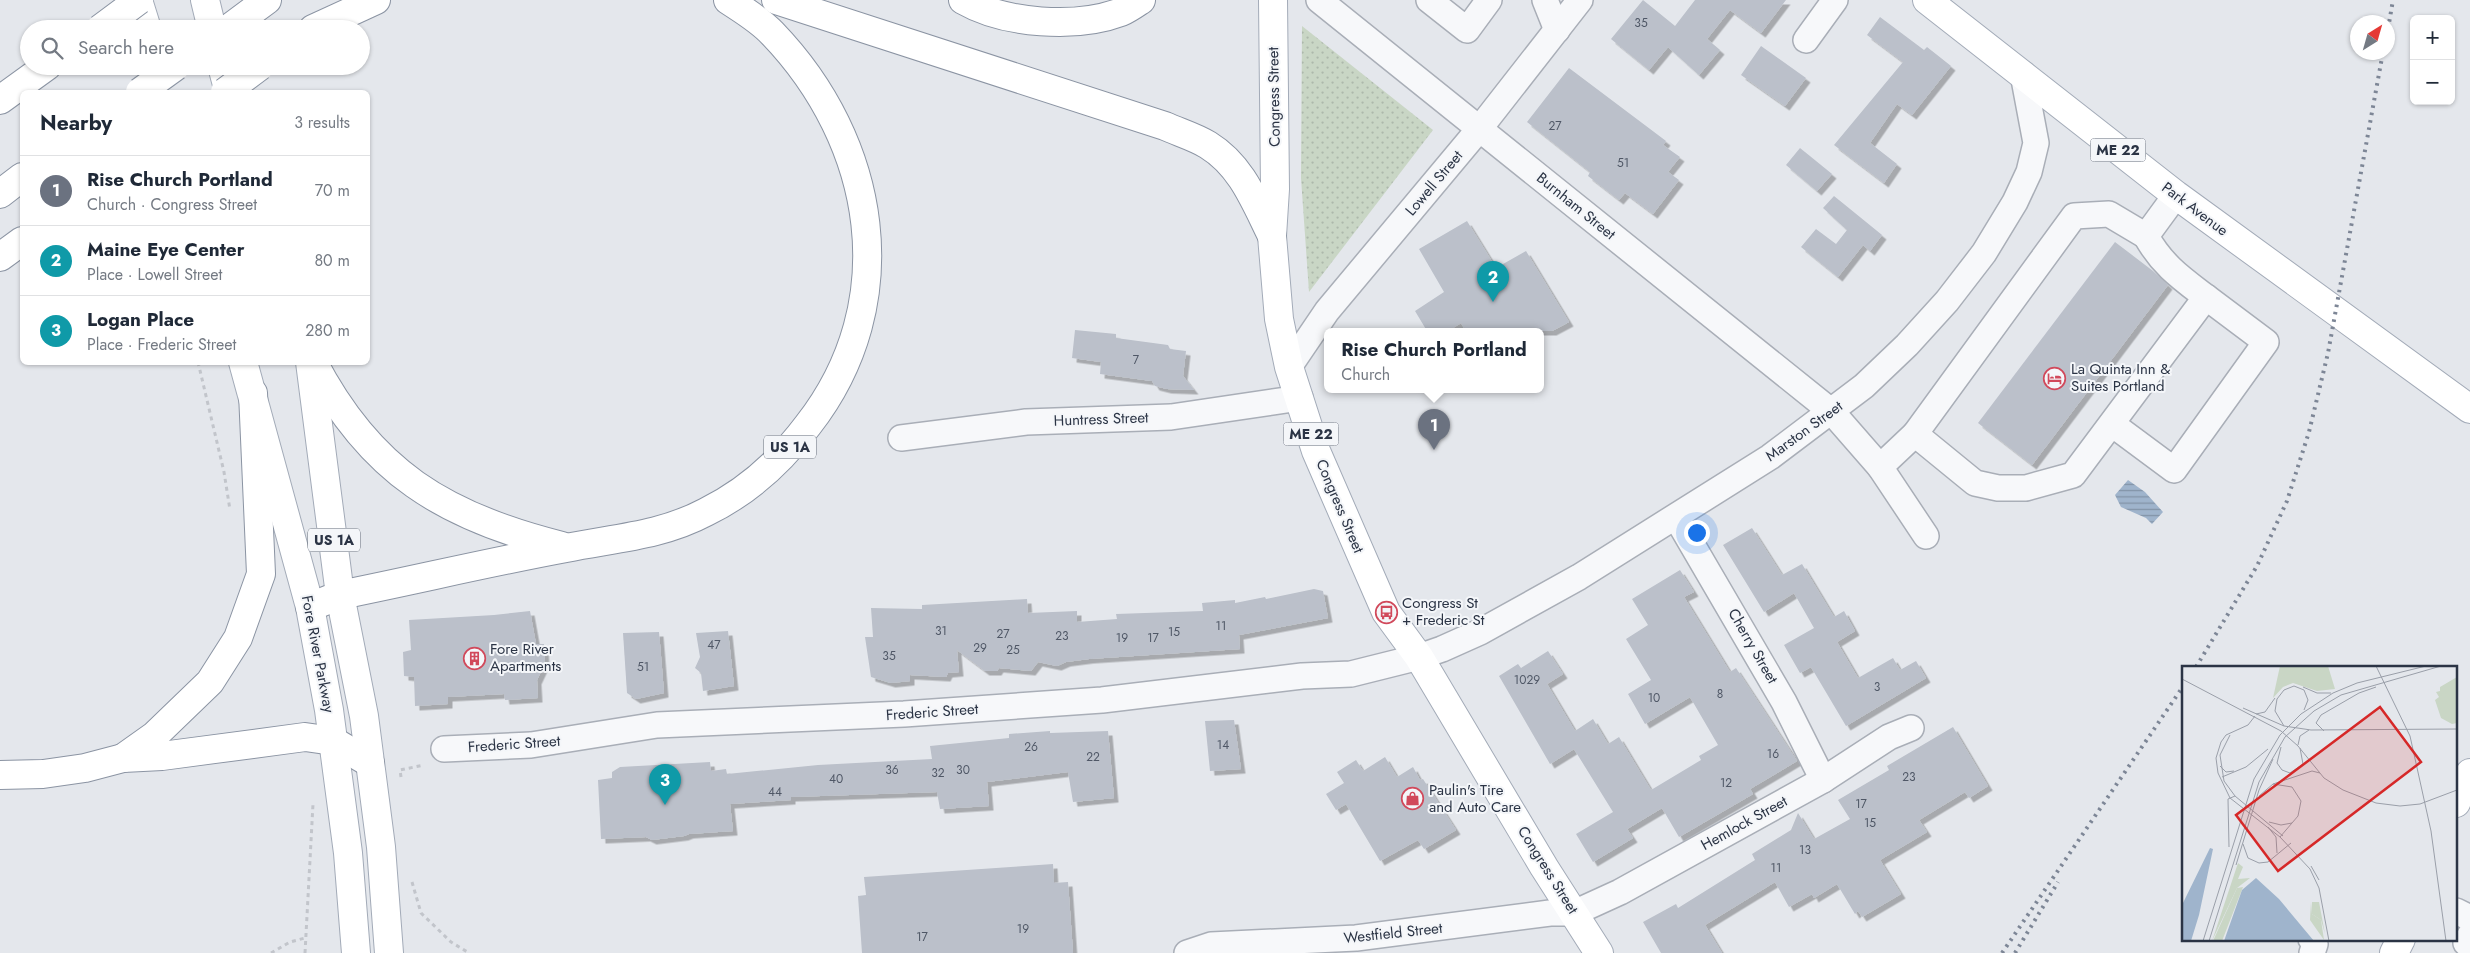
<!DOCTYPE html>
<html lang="en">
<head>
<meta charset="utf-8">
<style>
  :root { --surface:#fff; --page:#f2f2f3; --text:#1f2937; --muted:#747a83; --line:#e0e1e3; --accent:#d1495b }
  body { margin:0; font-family:Jost,sans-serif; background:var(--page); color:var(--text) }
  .controls { position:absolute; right:15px; top:15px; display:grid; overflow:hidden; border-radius:8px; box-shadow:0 1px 4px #0004 }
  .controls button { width:45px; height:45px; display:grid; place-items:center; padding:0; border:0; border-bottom:1px solid var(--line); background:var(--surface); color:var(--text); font:25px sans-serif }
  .compass { position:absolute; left:2350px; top:15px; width:45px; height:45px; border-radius:50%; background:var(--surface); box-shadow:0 1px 4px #0004; rotate:37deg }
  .you { position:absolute; left:1696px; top:532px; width:18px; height:18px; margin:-12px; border:4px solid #fff; border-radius:50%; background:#1a73e8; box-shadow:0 0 0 8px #1a73e833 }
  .badge { display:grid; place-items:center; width:32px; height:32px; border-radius:50%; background:var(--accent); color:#fff; font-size:16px; font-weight:700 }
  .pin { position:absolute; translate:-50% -41px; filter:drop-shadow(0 1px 2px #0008) }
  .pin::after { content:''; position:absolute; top:26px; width:18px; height:15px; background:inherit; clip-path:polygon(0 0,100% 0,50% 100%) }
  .popup { position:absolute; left:1324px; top:328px; width:220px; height:65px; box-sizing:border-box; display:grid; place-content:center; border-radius:8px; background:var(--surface); filter:drop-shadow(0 1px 4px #0005); font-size:16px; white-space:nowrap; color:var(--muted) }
  .popup b { font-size:19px; color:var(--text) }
  .popup::after { content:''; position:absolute; left:50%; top:100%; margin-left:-10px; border:10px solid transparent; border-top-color:var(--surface) }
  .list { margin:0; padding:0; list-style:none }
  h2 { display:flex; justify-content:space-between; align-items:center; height:65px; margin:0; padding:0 20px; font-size:21px }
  h2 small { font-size:16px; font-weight:400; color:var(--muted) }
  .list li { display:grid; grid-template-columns:32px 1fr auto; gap:15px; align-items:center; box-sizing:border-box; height:70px; padding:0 20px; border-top:1px solid var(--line) }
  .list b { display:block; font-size:19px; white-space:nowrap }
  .list p { margin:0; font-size:16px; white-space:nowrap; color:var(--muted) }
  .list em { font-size:16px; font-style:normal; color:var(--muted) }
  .icon { flex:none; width:28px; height:28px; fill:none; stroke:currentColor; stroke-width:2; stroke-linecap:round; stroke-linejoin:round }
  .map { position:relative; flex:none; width:2470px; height:953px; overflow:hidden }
  .search { position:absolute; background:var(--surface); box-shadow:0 1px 4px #0004; left:20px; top:20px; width:350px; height:55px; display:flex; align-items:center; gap:12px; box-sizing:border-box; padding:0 18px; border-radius:28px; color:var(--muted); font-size:19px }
  .panel { position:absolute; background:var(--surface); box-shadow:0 1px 4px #0004; left:20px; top:90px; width:350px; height:275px; border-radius:8px }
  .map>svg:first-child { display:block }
  .grass { fill:url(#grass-dots) }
  .water { fill:url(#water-rules) }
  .building { fill:#bbc0ca; filter:url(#shadow) }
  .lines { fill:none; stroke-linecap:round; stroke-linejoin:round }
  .minor-casing { stroke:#a9aeb7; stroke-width:28 }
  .major-casing { stroke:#a3abb8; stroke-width:30 }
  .highway-casing { stroke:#8b94a3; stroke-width:30 }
  .path { stroke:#c2c5cb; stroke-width:3; stroke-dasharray:4 4; stroke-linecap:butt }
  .minor { stroke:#f7f8fa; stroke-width:25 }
  .major { stroke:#fff; stroke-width:28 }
  .highway { stroke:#fff; stroke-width:28 }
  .rail { stroke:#7d8696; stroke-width:4; stroke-dasharray:2.5 5; stroke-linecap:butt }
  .highway-bridge-casing { stroke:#8b94a3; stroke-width:30; stroke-linecap:butt }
  .highway-bridge { stroke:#fff; stroke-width:28 }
  .labels { text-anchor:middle; stroke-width:4; stroke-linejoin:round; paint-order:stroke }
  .number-label { font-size:12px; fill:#4f5766 }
  .shield { fill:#f4f6f9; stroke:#676e7b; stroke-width:1 }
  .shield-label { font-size:14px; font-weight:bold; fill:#2b3445 }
  .street-label { font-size:15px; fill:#2b3445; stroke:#f4f6f9 }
  .poi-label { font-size:15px; fill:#2b3445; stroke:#f4f6f9; text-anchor:start }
  .inset-road { fill:none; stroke:#9a9fa9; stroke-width:1 }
  .view { fill:#d62828; fill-opacity:0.15; stroke:#d62828; stroke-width:2.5 }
  .inset-edge { fill:none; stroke:#2b3445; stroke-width:2.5 }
</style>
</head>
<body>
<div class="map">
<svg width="2470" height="953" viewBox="0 0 2470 953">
  <defs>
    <pattern id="grass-dots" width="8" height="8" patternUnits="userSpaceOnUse" patternTransform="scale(1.25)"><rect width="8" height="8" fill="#c9d6c5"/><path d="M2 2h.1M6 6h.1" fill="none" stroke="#adb8ab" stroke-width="1.8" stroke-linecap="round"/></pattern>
    <pattern id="water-rules" width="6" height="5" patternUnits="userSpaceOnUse" patternTransform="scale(1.25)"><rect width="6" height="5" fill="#9fb4cc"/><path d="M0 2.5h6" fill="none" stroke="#8293a7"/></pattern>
    <filter id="shadow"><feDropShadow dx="4.5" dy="4.5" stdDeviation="0" flood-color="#0004"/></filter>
  </defs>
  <rect width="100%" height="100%" fill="#e4e7ec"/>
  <path class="grass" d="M1302,26L1433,130L1309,292L1301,178Z"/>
  <path class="water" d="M2128,480L2145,492L2163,512L2152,524L2146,518L2121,507L2115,495Z"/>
  <g class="building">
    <path d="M1643,0L1675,26L1695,0H1786L1761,33L1730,10L1707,39L1720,50L1699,75L1668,47L1649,70L1611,39Z"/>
    <path d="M1880,17L1924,50L1927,47L1951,66L1912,115L1897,104L1870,143L1897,164L1884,183L1834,145L1903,62L1867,35Z"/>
    <path d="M1761,46L1806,78L1785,106L1741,75Z"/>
    <path d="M1569,68L1666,141L1663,145L1680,157L1668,172L1679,180L1653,214L1625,193L1619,200L1588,176L1590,172L1527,122Z"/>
    <path d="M1800,148L1832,174L1817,191L1786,165Z"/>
    <path d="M1834,196L1882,235L1870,251L1863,245L1838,277L1801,247L1816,229L1836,244L1847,230L1823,208Z"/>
    <path d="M1467,221L1496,268L1526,251L1569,322L1552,331H1466L1461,323L1448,331H1427L1415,311L1444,292L1419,249Z"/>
    <path d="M2115,242L2153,271L2168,285L2032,465L1978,423Z"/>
    <path d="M1075,330L1116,334V338L1168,345L1170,349L1186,351L1183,376L1194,390L1167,389L1155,386L1152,381L1100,374L1101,362L1072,358Z"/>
    <path d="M1752,528L1782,575L1802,564L1834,617L1844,611L1855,631L1837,642L1858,678L1893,658L1900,670L1916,661L1926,678L1846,726L1811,667L1800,673L1784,645L1814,628L1794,593L1764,612L1723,545Z"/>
    <path d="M1680,570L1694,592L1684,597L1730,672L1736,668L1797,761L1750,789L1753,794L1679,837L1662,808L1627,829L1633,838L1593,862L1576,834L1613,812L1574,749L1550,764L1499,676L1518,664L1521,668L1548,651L1563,674L1547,684L1575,731L1593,719L1608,744L1619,737L1651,790L1701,760L1699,756L1718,745L1690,697L1645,724L1628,694L1651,680L1626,639L1648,625L1632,599Z"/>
    <path d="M1314,589L1323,591L1328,618L1239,635L1240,649L1089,659L1066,662L1057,666L1038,662L1031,671L999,668L997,671H985L957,650L959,672L948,673L946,677L910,675V681L891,683L871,677L865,637H873L871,608L922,609V605L1027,599L1028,613L1077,611V622L1117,619L1116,614L1203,611L1202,603L1235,600V603L1265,597L1266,599Z"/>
    <path d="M530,611L536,644H544L545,663L537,680L538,698L505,700L504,694L448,697V704L415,706L414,677L404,676L403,652L411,650L409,620L494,615Z"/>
    <path d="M728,631L734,686L703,691L701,673L695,668L700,657L696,633Z"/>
    <path d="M659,632L664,693L636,699L627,693L623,633Z"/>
    <path d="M1234,720L1241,769L1210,771L1205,721Z"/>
    <path d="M1953,727L1988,786L1969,798L1965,792L1919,820L1927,832L1880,860L1901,894L1862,917L1858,911L1855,914L1837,884L1814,898L1812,894L1789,907L1775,882L1705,925L1722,953H1661L1643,922L1676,904L1678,908L1755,860L1752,854L1791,830L1798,813L1814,839L1850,819L1838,800L1889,770L1887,766Z"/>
    <path d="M1050,731V733L1108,731L1114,798L1073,802L1068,772L987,782L989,806L940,809L937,792L791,797V800L730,804L733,831L689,834L684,836L652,840L646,837L601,839L598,780L612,778V772L620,767L710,762L711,771L726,769L727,774L818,765L932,759L930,746L1009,738V734Z"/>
    <path d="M1385,757L1397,777L1413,767L1420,780L1423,779L1456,830L1424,849L1418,840L1380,861L1346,804L1336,810L1326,794L1344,783L1337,772L1356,760L1363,771Z"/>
    <path d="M1053,864L1054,883L1068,882L1073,953H862L858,896L866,895L864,877Z"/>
  </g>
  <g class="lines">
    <defs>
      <g id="minor">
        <path d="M1319,0L1832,412L1880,467L1915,434L1975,483L1998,488H2026L2073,475L2206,297C2181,278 2162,265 2146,236L2176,195"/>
        <path d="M1429,0L1467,30L1489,0"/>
        <path d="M1545,0L1557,30"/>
        <path d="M1806,40L1835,0"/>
        <path d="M1289,367L1327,311L1480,128L1580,0"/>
        <path d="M2112,424L2174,470L2266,342L2206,297"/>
        <path d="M1915,434L2074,216L2109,214L2146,236"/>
        <path d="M901,438L1026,422L1171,417L1300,398"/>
        <path d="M1880,467L1926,536"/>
        <path d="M1676,517L1784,702L1823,780"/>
        <path d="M444,749L531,745L657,725L904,714L1102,700L1302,676L1351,674L1419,657L1442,649L1480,632L1579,577L1770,457L1864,386L1907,345L1947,301L1984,253L2015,202L2029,172L2036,143L2023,74"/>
        <path d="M2456,911L2470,918"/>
        <path d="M2470,935L2466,943L2470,945"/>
        <path d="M2311,939L2315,944L2312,953"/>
        <path d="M1187,953L1211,945L1356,938L1550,913H1574L1620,892L1823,780L1889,737L1911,728"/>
      </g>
      <g id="major">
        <path d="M138,0L147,29"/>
        <path d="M205,0L212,29"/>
        <path d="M1273,0L1275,189L1272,236L1279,319L1289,367L1316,451L1386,612L1419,657L1544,867L1599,953"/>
        <path d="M1927,0L2176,195L2470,409"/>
        <path d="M222,66L229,92"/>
        <path d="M243,362L310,607L329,710L348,853L356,953"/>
        <path d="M310,362L340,595L364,716L381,847L389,953"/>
        <path d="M2456,803L2470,773"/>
        <path d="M2394,953L2401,939"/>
      </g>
      <g id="highway">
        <path d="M776,0L1165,126C1178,132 1195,137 1208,145C1242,166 1255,202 1272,236"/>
        <path d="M963,0C1005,24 1076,29 1121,12C1128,9 1135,4 1141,0"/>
        <path d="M228,29L267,0"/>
        <path d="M313,29L376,0"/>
        <path d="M0,100L47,66"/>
        <path d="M0,194L22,177"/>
        <path d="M0,257L22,241"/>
        <path d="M313,362C370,472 445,517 562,546"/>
        <path d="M310,607L340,595C415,580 490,562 566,548C615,538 661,536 706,512C747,492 781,461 808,425C904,302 877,142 772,33C760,20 743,10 728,0"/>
        <path d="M123,758L154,736L210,682L238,638L261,574L253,393"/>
        <path d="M0,775L43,774L85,768L123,758L162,756L305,737L333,741L370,763"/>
      </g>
    </defs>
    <use href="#minor" class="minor-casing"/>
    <use href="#major" class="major-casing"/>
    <use href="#highway" class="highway-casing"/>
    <g class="path">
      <path d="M198,362L224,472L230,510"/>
      <path d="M401,777L400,770L424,765"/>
      <path d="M412,882L421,913L451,942L469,953"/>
      <path d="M271,953L290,942L305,938"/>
      <path d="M305,953L313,804"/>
    </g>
    <use href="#minor" class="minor"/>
    <use href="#major" class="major"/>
    <use href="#highway" class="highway"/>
    <g class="rail">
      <path d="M2388,29L2393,0"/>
      <path d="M2196,667L2257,566L2287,501L2309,432L2328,353L2383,52"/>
      <path d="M2002,953L2184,685"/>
      <path d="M2015,953L2058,882"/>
    </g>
    <defs>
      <g id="highway-bridge">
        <path d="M100,29L139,0"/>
        <path d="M140,92L176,66"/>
        <path d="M225,92L260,66"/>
      </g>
    </defs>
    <use href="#highway-bridge" class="highway-bridge-casing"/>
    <use href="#highway-bridge" class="highway-bridge"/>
  </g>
  <defs>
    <symbol id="hotel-ring" viewBox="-11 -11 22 22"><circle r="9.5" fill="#f4f6f9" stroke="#d1495b" stroke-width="1.5"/><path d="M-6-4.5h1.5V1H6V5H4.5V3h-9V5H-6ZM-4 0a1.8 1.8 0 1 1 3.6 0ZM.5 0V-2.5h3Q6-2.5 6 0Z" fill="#d1495b"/></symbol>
    <symbol id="bus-ring" viewBox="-11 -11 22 22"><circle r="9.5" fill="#f4f6f9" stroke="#d1495b" stroke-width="1.5"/><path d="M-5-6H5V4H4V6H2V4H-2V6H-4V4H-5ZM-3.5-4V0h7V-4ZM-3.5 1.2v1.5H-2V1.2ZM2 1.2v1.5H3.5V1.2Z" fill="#d1495b"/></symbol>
    <symbol id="building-ring" viewBox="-11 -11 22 22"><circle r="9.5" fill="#f4f6f9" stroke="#d1495b" stroke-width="1.5"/><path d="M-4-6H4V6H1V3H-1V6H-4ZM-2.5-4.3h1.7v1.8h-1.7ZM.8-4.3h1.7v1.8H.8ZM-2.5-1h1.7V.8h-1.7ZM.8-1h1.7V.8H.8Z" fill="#d1495b"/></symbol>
    <symbol id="shop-ring" viewBox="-11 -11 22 22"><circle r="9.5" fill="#f4f6f9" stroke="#d1495b" stroke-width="1.5"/><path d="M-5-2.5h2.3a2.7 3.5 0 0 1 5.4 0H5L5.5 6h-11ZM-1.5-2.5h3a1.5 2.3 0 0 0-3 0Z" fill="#d1495b"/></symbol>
  </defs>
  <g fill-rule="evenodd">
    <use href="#hotel-ring" x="2042" y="366" width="25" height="25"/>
    <use href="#bus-ring" x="1374" y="600" width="25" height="25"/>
    <use href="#building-ring" x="462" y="646" width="25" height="25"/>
    <use href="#shop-ring" x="1400" y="786" width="25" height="25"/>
  </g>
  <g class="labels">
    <g class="number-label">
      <text x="1641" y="27">35</text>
      <text x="1555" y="130">27</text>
      <text x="1623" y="167">51</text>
      <text x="1136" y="364">7</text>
      <text x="1221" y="630">11</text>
      <text x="941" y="635">31</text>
      <text x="1174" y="636">15</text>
      <text x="1003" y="638">27</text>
      <text x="1062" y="640">23</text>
      <text x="1122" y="642">19</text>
      <text x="1153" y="642">17</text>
      <text x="714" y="649">47</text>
      <text x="980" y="652">29</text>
      <text x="1013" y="654">25</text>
      <text x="889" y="660">35</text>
      <text x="643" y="671">51</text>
      <text x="1527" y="684">1029</text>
      <text x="1877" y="691">3</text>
      <text x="1720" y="698">8</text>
      <text x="1654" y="702">10</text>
      <text x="1223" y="749">14</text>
      <text x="1031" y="751">26</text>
      <text x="1773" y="758">16</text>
      <text x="1093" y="761">22</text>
      <text x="892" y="774">36</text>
      <text x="963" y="774">30</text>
      <text x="938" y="777">32</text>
      <text x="1909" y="781">23</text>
      <text x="836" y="783">40</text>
      <text x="1726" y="787">12</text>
      <text x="775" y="796">44</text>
      <text x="1861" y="808">17</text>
      <text x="1870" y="827">15</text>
      <text x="1805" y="854">13</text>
      <text x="1776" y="872">11</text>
      <text x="1023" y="933">19</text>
      <text x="922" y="941">17</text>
    </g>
    <g class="shield">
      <rect x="2090.5" y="138.5" width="55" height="23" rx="4"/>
      <rect x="1283.5" y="422.5" width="55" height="23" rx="4"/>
      <rect x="764" y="435.5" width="52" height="23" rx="4"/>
      <rect x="308" y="528.5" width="52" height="23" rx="4"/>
    </g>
    <g class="shield-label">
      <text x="2118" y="155">ME 22</text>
      <text x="1311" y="439">ME 22</text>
      <text x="790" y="452">US 1A</text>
      <text x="334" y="545">US 1A</text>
    </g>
    <g class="street-label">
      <text transform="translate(1274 97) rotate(-91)" y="5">Congress Street</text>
      <text transform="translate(1434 183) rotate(-50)" y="5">Lowell Street</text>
      <text transform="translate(1576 206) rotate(39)" y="5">Burnham Street</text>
      <text transform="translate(2195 209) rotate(37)" y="5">Park Avenue</text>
      <text transform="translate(1101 419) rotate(-2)" y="5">Huntress Street</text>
      <text transform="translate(1804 431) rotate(-36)" y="5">Marston Street</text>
      <text transform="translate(1340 506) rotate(67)" y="5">Congress Street</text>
      <text transform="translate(1753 646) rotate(60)" y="5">Cherry Street</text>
      <text transform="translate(318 654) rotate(79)" y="5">Fore River Parkway</text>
      <text transform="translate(932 712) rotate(-4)" y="5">Frederic Street</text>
      <text transform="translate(514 744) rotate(-4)" y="5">Frederic Street</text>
      <text transform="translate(1744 823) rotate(-29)" y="5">Hemlock Street</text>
      <text transform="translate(1548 870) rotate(58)" y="5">Congress Street</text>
      <text transform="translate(1393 933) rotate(-6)" y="5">Westfield Street</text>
    </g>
    <g class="poi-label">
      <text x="2071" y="374">La Quinta Inn &amp;<tspan x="2071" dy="17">Suites Portland</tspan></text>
      <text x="1402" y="608">Congress St<tspan x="1402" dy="17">+ Frederic St</tspan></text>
      <text x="490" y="654">Fore River<tspan x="490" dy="17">Apartments</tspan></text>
      <text x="1429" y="795">Paulin's Tire<tspan x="1429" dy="17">and Auto Care</tspan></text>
    </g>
  </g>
  <g transform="translate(2182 666)">
    <rect width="275" height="275" fill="#e4e7ec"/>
    <path d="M61,221L40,275H31L55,222ZM137,236L143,268L139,254L130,248V236Z" fill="#c9d6c5"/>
    <path d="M56,197L61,201L56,213L68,212L55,222L30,275ZM129,236L130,248L139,254L142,274L128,254Z" fill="#c9d6c5"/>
    <path d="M98,0H146L153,23L135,25L111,17L101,21L91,32ZM275,11V57L270,58L259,52L253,34L257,31L254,26L258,25V21Z" fill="#c9d6c5"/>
    <path d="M28,182L31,183L17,249L9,275H0V239ZM74,212L97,233L132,275H42L60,224Z" fill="#9fb4cc"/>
    <path class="inset-road" d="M194,0L228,70L249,165L264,275M0,13L99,65L116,80L142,112L161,124L194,137L218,140L238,138L275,124M121,21L135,27H149M61,42L102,60L129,64L275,63M74,48L83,46L93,32M73,50L66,59L44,69L39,76L34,92L36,107L48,132L98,171L128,203L137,222L147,275M102,60L93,45L95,33L102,24L112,20L122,24L126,34L122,44M142,65L134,57L139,49L177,27L194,21M48,69L38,89L42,115L53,130L101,170M116,79L118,70L127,64M99,81L95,97L100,104L108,107L121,98L118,82M38,100L44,106L52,105M40,111L64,101L86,83M91,118L110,121L119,135L116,150L98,171M77,130L91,118L130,105L138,107M87,156L99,159L110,157M86,161L94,171L95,187M61,178L66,192L77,197L86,196L109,177M47,181L46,133L53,130M54,199L77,124L91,93M129,200L137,214M21,275L72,113L98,69L119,48L151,27L175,17L244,0M27,275L77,116L103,71L132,45L159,29L259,0"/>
    <path class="view" d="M198,41L239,96L96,205L54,149Z"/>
    <rect width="275" height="275" class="inset-edge"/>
  </g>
</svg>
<div class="controls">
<button>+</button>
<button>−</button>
</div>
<svg class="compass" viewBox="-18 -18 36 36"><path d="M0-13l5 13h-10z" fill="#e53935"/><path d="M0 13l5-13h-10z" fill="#747a83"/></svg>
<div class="you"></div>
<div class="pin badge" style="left:1434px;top:450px;background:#6b7280">1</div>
<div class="popup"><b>Rise Church Portland</b>Church</div>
<div class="pin badge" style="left:1493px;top:302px;background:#0f9aa8">2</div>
<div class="pin badge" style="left:665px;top:805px;background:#0f9aa8">3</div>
<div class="search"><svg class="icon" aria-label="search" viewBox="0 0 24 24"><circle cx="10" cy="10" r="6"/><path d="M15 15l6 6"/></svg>Search here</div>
<section class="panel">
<h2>Nearby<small>3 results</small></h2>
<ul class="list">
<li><span class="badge" style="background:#6b7280">1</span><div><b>Rise Church Portland</b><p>Church · Congress Street</p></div><em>70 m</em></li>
<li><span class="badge" style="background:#0f9aa8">2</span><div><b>Maine Eye Center</b><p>Place · Lowell Street</p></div><em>80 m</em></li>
<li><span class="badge" style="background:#0f9aa8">3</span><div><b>Logan Place</b><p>Place · Frederic Street</p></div><em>280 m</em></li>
</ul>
</section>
</div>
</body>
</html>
